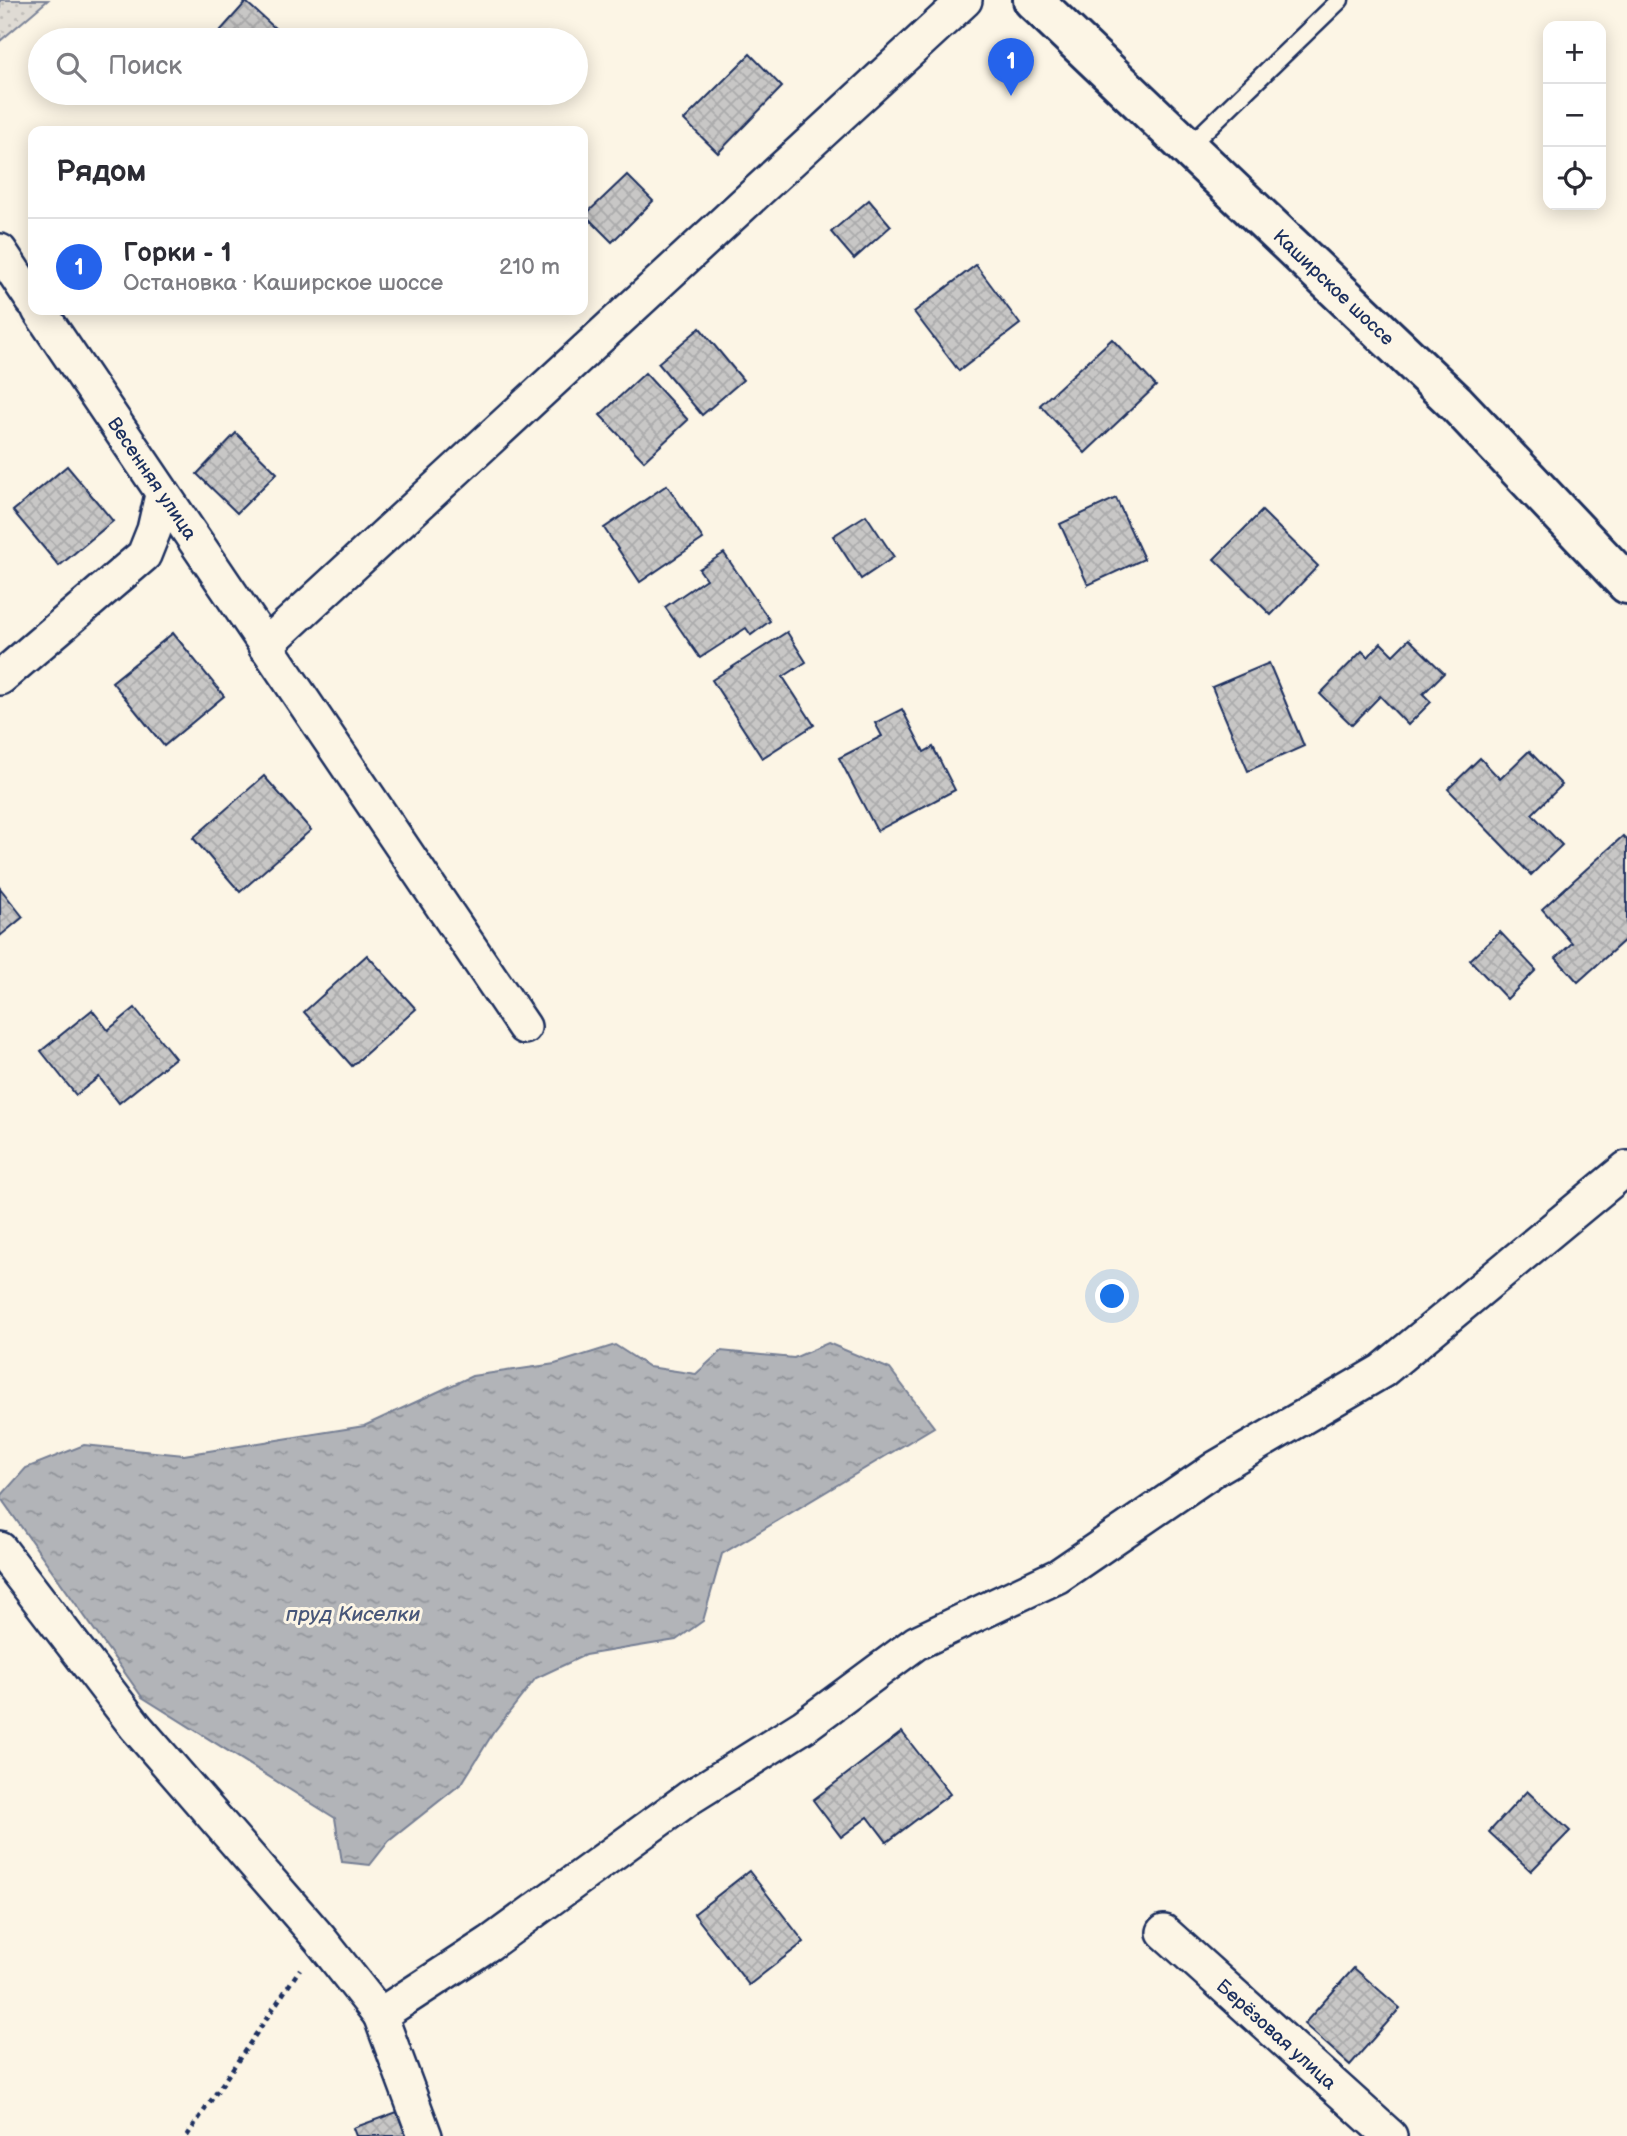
<!DOCTYPE html>
<html lang="ru">
<head>
<meta charset="utf-8">
<style>
  :root { --surface:#fff; --page:#f2f2f3; --text:#2b2b33; --muted:#7c7c81; --line:#e1e1e2; --accent:#2563eb }
  body { margin:0; font-family:"Balsamiq Sans",sans-serif; background:var(--page); color:var(--text) }
  .controls { position:absolute; right:21px; top:21px; display:grid; overflow:hidden; border-radius:14px; box-shadow:0 4px 18px #0003 }
  .controls button { width:63px; height:63px; display:grid; place-items:center; padding:0; border:0; border-bottom:2px solid var(--line); background:var(--surface); color:var(--text); font:35px sans-serif }
  .you { position:absolute; left:1113px; top:1297px; width:24px; height:24px; margin:-18px; border:5px solid #fff; border-radius:50%; background:#1a73e8; box-shadow:0 0 0 10px #1a73e833 }
  .badge { display:grid; place-items:center; width:46px; height:46px; border-radius:50%; background:var(--accent); color:#fff; font-size:23px; font-weight:700 }
  .pin { position:absolute; translate:-50% -58px; filter:drop-shadow(0 2px 4px #0008) }
  .pin::after { content:''; position:absolute; top:37px; width:24px; height:21px; background:inherit; clip-path:polygon(0 0,100% 0,50% 100%) }
  .list { margin:0; padding:0; list-style:none }
  h2 { display:flex; justify-content:space-between; align-items:center; height:91px; margin:0; padding:0 28px; font-size:30px }
  h2 small { font-size:23px; font-weight:400; color:var(--muted) }
  .list li { display:grid; grid-template-columns:46px 1fr auto; gap:21px; align-items:center; box-sizing:border-box; height:98px; padding:0 28px; border-top:2px solid var(--line) }
  .list b { display:block; font-size:26px; white-space:nowrap }
  .list p { margin:0; font-size:23px; white-space:nowrap; color:var(--muted) }
  .list em { font-size:23px; font-style:normal; color:var(--muted) }
  .icon { flex:none; width:38px; height:38px; fill:none; stroke:currentColor; stroke-width:2; stroke-linecap:round; stroke-linejoin:round }
  .map { position:relative; flex:none; width:1627px; height:2136px; overflow:hidden }
  .search { position:absolute; background:var(--surface); box-shadow:0 4px 18px #0003; left:28px; top:28px; width:560px; height:77px; display:flex; align-items:center; gap:18px; box-sizing:border-box; padding:0 24px; border-radius:38px; color:var(--muted); font-size:26px }
  .panel { position:absolute; background:var(--surface); box-shadow:0 4px 18px #0003; left:28px; top:126px; width:560px; height:189px; border-radius:14px }
  .map>svg:first-child { display:block }
  .park { fill:url(#park-dots); stroke:#7d8599; stroke-width:2 }
  .water { fill:url(#water-ripples); stroke:#767f94; stroke-width:2 }
  .building { fill:url(#building-cross-hatch); stroke:#1b2f5e; stroke-width:2 }
  .lines { fill:none; stroke-linecap:round; stroke-linejoin:round }
  .service-casing { stroke:#1b2f5e; stroke-width:21 }
  .minor-casing { stroke:#1b2f5e; stroke-width:38 }
  .primary-casing { stroke:#1b2f5e; stroke-width:44 }
  .path { stroke:#1b2f5e; stroke-width:4.5; stroke-dasharray:5 5; stroke-linecap:butt }
  .service { stroke:#fcf5e5; stroke-width:16 }
  .minor { stroke:#fcf5e5; stroke-width:33 }
  .primary { stroke:#fcf5e5; stroke-width:38 }
  .labels { text-anchor:middle; stroke-width:6; stroke-linejoin:round; paint-order:stroke }
  .street-label { font-size:19px; fill:#1b2f5e; stroke:#fcf5e5 }
  .water-label { font-size:21px; font-style:italic; fill:#485779; stroke:#fcf5e5 }
</style>
</head>
<body>
<div class="map">
<svg width="1627" height="2136" viewBox="0 0 1627 2136">
  <defs>
    <pattern id="park-dots" width="8" height="8" patternUnits="userSpaceOnUse" patternTransform="scale(1.75)"><rect width="8" height="8" fill="#dfdbd4"/><path d="M2 2h.1M6 6h.1" fill="none" stroke="#bfbcb8" stroke-width="1.8" stroke-linecap="round"/></pattern>
    <pattern id="water-ripples" width="26" height="14" patternUnits="userSpaceOnUse" patternTransform="scale(1.75)"><rect width="26" height="14" fill="#b2b4b8"/><path d="M2 4q2-2 4 0t4 0M15 11q2-2 4 0t4 0" fill="none" stroke="#909399"/></pattern>
    <pattern id="building-cross-hatch" width="8" height="8" patternUnits="userSpaceOnUse" patternTransform="scale(1.75)"><rect width="8" height="8" fill="#c8c7c6"/><path d="M0 0l8 8M0 8l8-8" fill="none" stroke="#ababac"/></pattern>
  </defs>
  <rect width="100%" height="100%" fill="#fcf5e5"/>
  <filter id="ink" filterUnits="userSpaceOnUse"><feTurbulence type="fractalNoise" baseFrequency=".0143" numOctaves="2"/><feDisplacementMap in="SourceGraphic" scale="14" xChannelSelector="R" yChannelSelector="G"/><feConvolveMatrix kernelMatrix="1 2 1 2 8 2 1 2 1" color-interpolation-filters="sRGB"/></filter>
  <g filter="url(#ink)">
    <path class="park" d="M0,0H48L0,41Z"/>
    <path class="water" d="M828,1343L890,1369L934,1427L722,1554L703,1621L676,1640L585,1655L536,1678L493,1733L462,1783L389,1841L370,1865L342,1862L335,1818L142,1697L0,1497L26,1468L84,1445L184,1455L364,1426L472,1376L555,1364L615,1345L649,1367L696,1374L721,1351L794,1358Z"/>
    <g class="building">
      <path d="M246,2L276,29L266,40H212Z"/>
      <path d="M352,30L366,40H344Z"/>
      <path d="M750,54L782,87L718,153L684,120Z"/>
      <path d="M627,175L653,201L612,242L585,215Z"/>
      <path d="M869,200L891,226L854,259L831,232Z"/>
      <path d="M976,265L1020,324L959,371L914,312Z"/>
      <path d="M700,328L743,380L702,415L658,363Z"/>
      <path d="M1112,339L1156,386L1085,453L1040,405Z"/>
      <path d="M645,373L688,420L644,461L600,415Z"/>
      <path d="M236,433L277,473L237,513L197,474Z"/>
      <path d="M67,466L113,521L59,566L13,511Z"/>
      <path d="M667,485L703,539L640,582L604,528Z"/>
      <path d="M1116,498L1144,559L1088,585L1060,524Z"/>
      <path d="M1262,511L1318,566L1271,615L1214,559Z"/>
      <path d="M866,515L894,557L861,579L833,536Z"/>
      <path d="M724,553L770,621L751,635L746,628L700,658L665,607L706,579L699,569Z"/>
      <path d="M787,632L806,662L783,677L814,725L762,758L712,680Z"/>
      <path d="M173,633L224,696L164,746L112,682Z"/>
      <path d="M1409,639L1444,673L1423,694L1431,702L1408,725L1380,696L1352,725L1320,694L1362,651L1368,657L1381,643L1393,655Z"/>
      <path d="M1269,663L1304,746L1248,771L1212,687Z"/>
      <path d="M902,709L924,752L933,747L955,790L877,831L839,758L882,736L875,723Z"/>
      <path d="M1529,751L1562,785L1532,814L1562,845L1531,875L1448,789L1480,758L1500,779Z"/>
      <path d="M264,776L311,830L240,892L193,838Z"/>
      <path d="M1623,836L1627,840V938L1578,982L1556,958L1572,943L1542,909Z"/>
      <path d="M0,888L23,917L0,936Z"/>
      <path d="M1500,932L1536,970L1507,999L1470,960Z"/>
      <path d="M367,955L416,1009L352,1066L304,1012Z"/>
      <path d="M135,1008L175,1058L119,1103L99,1077L76,1095L41,1051L92,1010L108,1030Z"/>
      <path d="M902,1732L950,1794L887,1842L868,1817L841,1837L813,1800Z"/>
      <path d="M1527,1791L1570,1831L1531,1871L1489,1832Z"/>
      <path d="M749,1871L804,1942L749,1985L694,1914Z"/>
      <path d="M1354,1968L1400,2008L1350,2065L1304,2024Z"/>
      <path d="M397,2112L406,2136H356L353,2128Z"/>
    </g>
    <g class="lines">
      <defs>
        <path id="service" d="M1188,147L1340,0"/>
        <g id="minor">
          <path d="M0,251L33,301"/>
          <path id="s1" d="M39,310L524,1027"/>
          <path d="M265,646L965,0"/>
          <path d="M0,678L144,555L154,530L162,495"/>
          <path d="M0,1549L136,1727L320,1939L380,2015L490,1943L689,1798L804,1726L916,1643L1058,1576L1216,1468L1382,1371L1627,1168"/>
          <path id="s2" d="M1164,1932L1390,2136"/>
          <path d="M380,2015L425,2136"/>
        </g>
        <g id="primary">
          <path id="s3" d="M1033,0L1456,403L1627,584"/>
        </g>
      </defs>
      <use href="#service" class="service-casing"/>
      <use href="#minor" class="minor-casing"/>
      <use href="#primary" class="primary-casing"/>
      <path class="path" d="M187,2136L300,1969"/>
      <use href="#service" class="service"/>
      <use href="#minor" class="minor"/>
      <use href="#primary" class="primary"/>
    </g>
  </g>
  <g class="labels">
    <g class="street-label">
      <text dy="7" stroke="none"><textPath href="#s3" startOffset="416">Каширское шоссе</textPath></text>
      <text dy="7" stroke="none"><textPath href="#s1" startOffset="203">Весенняя улица</textPath></text>
      <text dy="7" stroke="none"><textPath href="#s2" startOffset="152">Берёзовая улица</textPath></text>
    </g>
    <g class="water-label">
      <text x="353" y="1621">пруд Киселки</text>
    </g>
  </g>
</svg>
<div class="controls">
<button>+</button>
<button>−</button>
<button><svg class="icon" aria-label="locate" viewBox="0 0 24 24"><circle cx="12" cy="12" r="6"/><path d="M12 2v4M12 18v4M2 12h4M18 12h4"/></svg></button>
</div>
<div class="you"></div>
<div class="pin badge" style="left:1011px;top:96px">1</div>
<div class="search"><svg class="icon" aria-label="search" viewBox="0 0 24 24"><circle cx="10" cy="10" r="6"/><path d="M15 15l6 6"/></svg>Поиск</div>
<section class="panel">
<h2>Рядом<small></small></h2>
<ul class="list">
<li><span class="badge">1</span><div><b>Горки - 1</b><p>Остановка · Каширское шоссе</p></div><em>210 m</em></li>
</ul>
</section>
</div>
</body>
</html>
